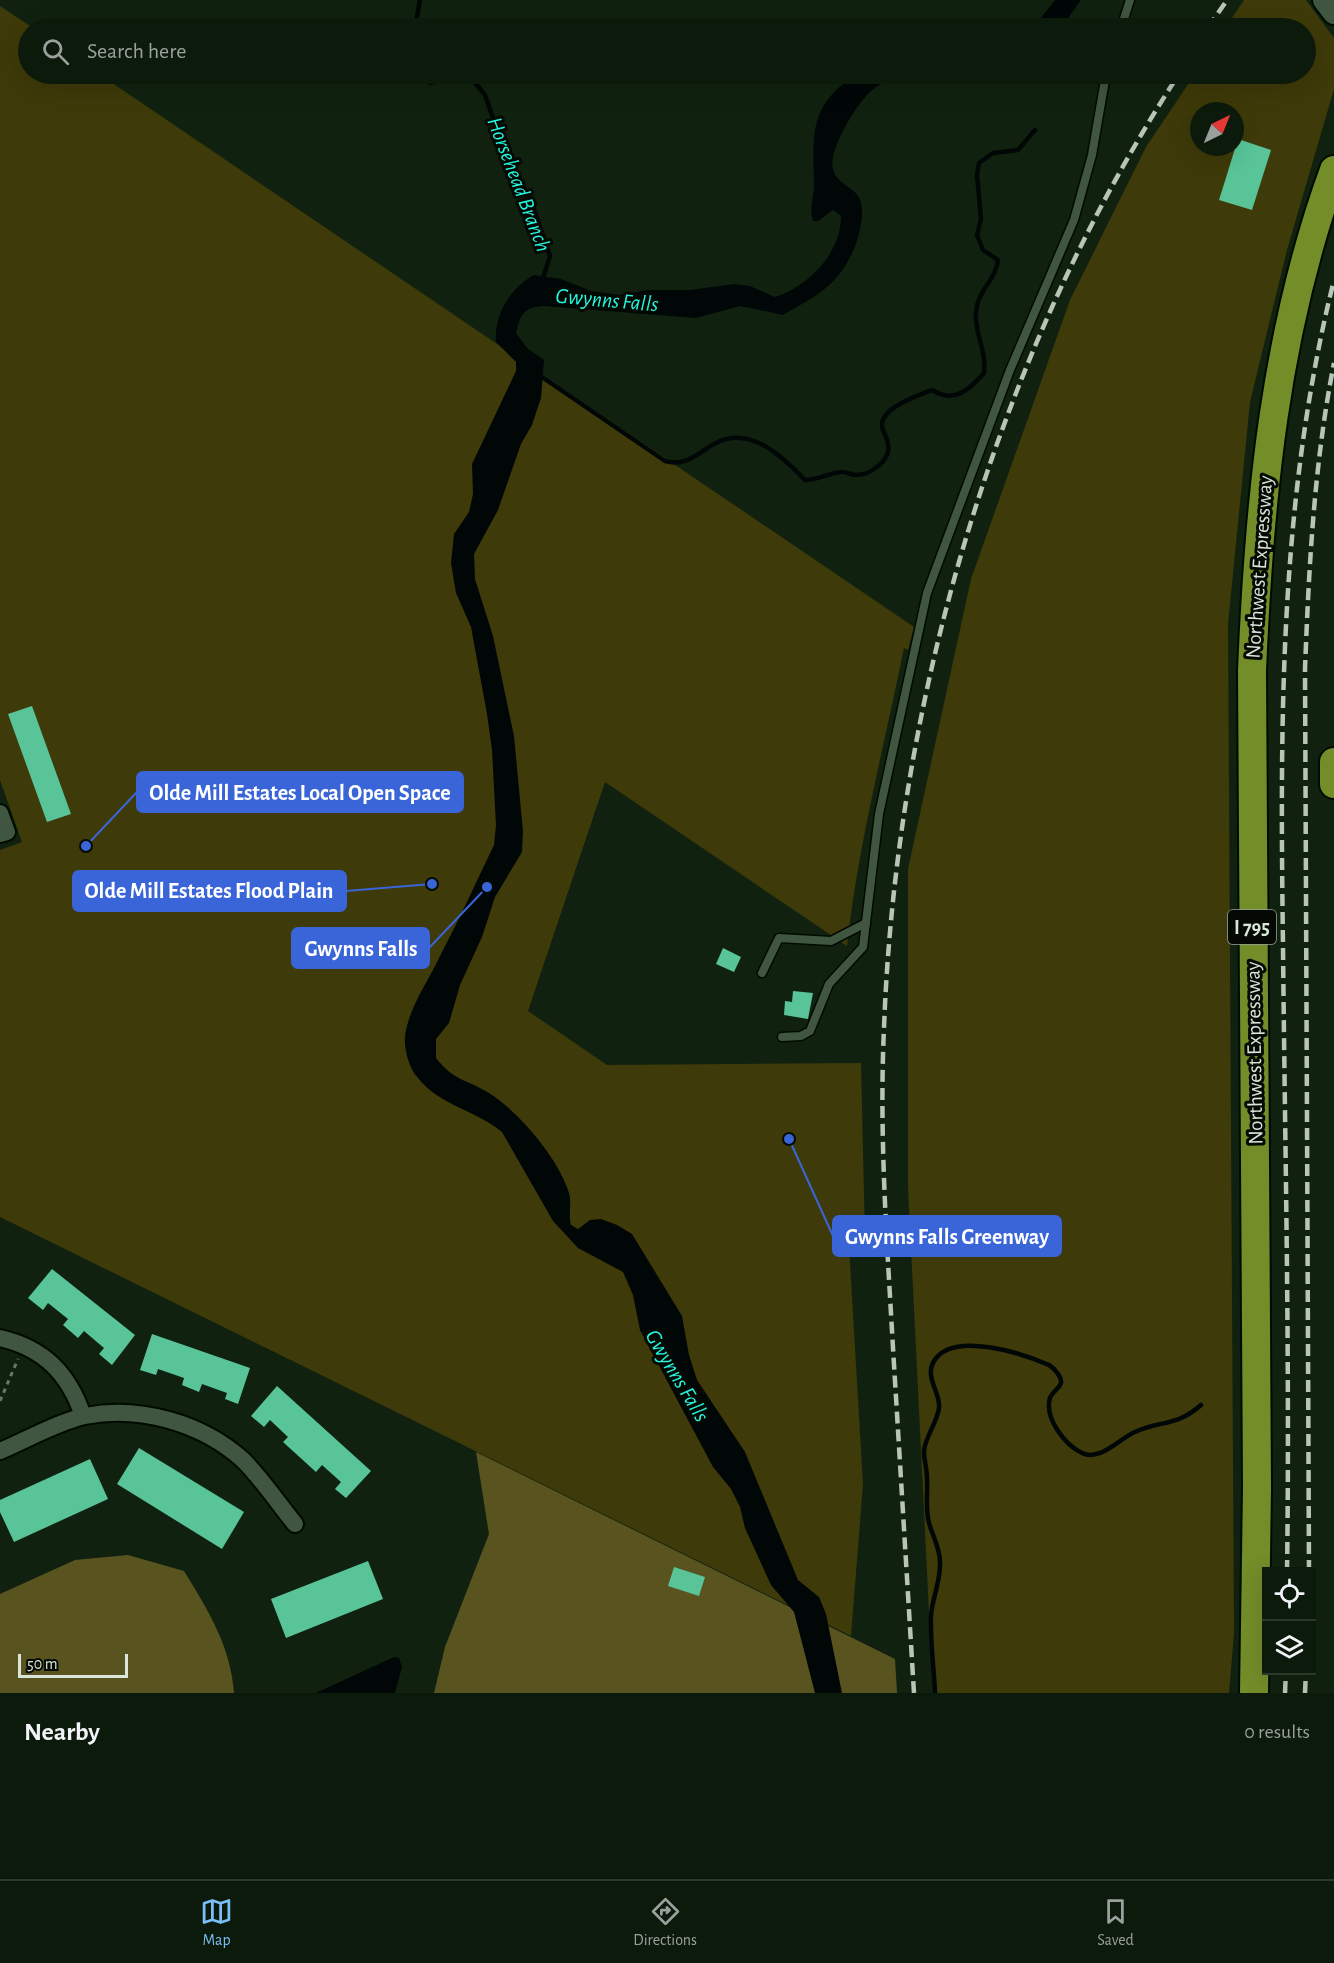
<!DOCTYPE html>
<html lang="en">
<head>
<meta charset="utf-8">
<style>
  :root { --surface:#0c1a0b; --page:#1a2719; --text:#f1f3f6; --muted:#9aa19d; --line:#2c382c; --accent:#7abff8 }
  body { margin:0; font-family:"Alegreya Sans",sans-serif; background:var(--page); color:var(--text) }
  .controls { position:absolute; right:18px; bottom:18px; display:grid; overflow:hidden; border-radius:0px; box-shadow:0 6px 24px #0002 }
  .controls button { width:54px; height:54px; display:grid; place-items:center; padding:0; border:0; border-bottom:2px solid var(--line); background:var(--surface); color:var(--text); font:30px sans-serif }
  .compass { position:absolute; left:1190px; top:102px; width:54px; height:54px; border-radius:50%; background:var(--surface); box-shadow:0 6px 24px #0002; rotate:43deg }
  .scale { position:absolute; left:18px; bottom:15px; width:110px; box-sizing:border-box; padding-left:6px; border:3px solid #dae6d9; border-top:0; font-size:16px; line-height:21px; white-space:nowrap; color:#dae6d9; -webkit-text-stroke:4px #040a03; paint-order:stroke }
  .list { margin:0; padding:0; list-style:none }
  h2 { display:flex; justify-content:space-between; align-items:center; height:78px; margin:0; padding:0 24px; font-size:26px }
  h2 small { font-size:20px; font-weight:400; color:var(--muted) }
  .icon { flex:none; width:33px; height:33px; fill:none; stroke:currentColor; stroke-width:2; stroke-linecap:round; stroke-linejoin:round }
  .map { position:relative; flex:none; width:1334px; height:1693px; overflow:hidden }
  .search { position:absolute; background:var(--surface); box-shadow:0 6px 24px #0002; left:18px; right:18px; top:18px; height:66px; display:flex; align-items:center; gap:15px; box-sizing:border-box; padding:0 21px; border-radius:33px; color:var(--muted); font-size:22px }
  .sheet { height:186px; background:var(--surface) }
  nav { display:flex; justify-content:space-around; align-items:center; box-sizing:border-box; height:84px; border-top:2px solid var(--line); background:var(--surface); font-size:16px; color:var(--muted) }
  nav a { display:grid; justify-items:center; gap:3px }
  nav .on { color:var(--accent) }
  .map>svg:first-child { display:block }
  .green { fill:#3f3a09; fill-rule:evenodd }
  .forest { fill:#59531f }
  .water { fill:#000706 }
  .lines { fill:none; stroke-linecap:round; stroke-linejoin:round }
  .stream { stroke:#000706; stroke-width:4.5 }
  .building { fill:#58c498 }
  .lane-casing { stroke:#000b00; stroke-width:11 }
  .street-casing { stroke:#000b00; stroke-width:20 }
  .secondary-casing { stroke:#000b00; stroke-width:26 }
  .highway-casing { stroke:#000b00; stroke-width:32 }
  .path { stroke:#687767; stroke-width:3; stroke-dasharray:4.5 4.5; stroke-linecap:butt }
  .lane { stroke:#415640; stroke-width:8 }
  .street { stroke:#415640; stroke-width:16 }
  .secondary { stroke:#415640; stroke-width:22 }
  .highway { stroke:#738d29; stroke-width:28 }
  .rail { stroke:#b8c5b7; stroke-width:4.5; stroke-dasharray:12 6; stroke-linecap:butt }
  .labels { text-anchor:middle; stroke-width:6; stroke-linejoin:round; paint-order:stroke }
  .shield { fill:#040a03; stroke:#9aa499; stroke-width:1.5 }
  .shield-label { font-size:20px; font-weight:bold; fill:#dae6d9 }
  .street-label { font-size:21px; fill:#dae6d9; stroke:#040a03 }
  .water-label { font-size:22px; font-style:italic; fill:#25f6e1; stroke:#040a03 }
  .leader { fill:none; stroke:#3965d8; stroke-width:2 }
  .callout-dot { fill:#3965d8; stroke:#040a03; stroke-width:2 }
  .callout { fill:#3965d8; stroke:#3965d8; stroke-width:2 }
  .callout-label { font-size:22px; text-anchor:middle; font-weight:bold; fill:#fff }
</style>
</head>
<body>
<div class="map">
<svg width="1334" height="1693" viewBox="0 0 1334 1693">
  <rect width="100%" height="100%" fill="#10220f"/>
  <g class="green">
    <path d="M1244,0H1306L1334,38V89L1287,250L1250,402L1228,624L1234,1633L1229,1693H933L908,1187V869L971,579L1070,300L1146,147L1195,74H1306V28H1225ZM1199,111H1235V147H1199Z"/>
    <path d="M0,6L33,28H28V74H99L914,627L908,650L904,648C884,747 858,845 847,946L605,782L528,1011L607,1065L861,1063L865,1239L848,1229L863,1484L851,1636L0,1217V850L22,842L0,780Z"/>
  </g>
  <g class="forest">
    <path d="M476,1452L895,1659L897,1693H434L445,1647L489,1534Z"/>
    <path d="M128,1555L184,1571C208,1610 231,1647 234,1693H0V1594L75,1560Z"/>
  </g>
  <g class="water">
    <path d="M1055,0H1081L1061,28H1033Z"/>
    <path d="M857,74H901C891,79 878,84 870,92C856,105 828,150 833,169C837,186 858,187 861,203C864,215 860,232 856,244C840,285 819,294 783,315L740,306L696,318L544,306C524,307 520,315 516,333L527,348L544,360L541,398L532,425L521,444L498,510L474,554L475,579L493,636L514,736L523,831L522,852L495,897L482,937L460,985L449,1023L436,1039V1058C454,1081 466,1079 489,1093C518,1111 559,1159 569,1193C572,1204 568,1214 571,1225L578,1229L590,1220L601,1219L617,1225L632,1234L682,1316L689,1355L697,1380L745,1452L798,1580L819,1597L826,1614L842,1693H815L794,1612L771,1585L745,1528L740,1507L731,1489L713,1467L640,1330L633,1295L623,1272L578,1248L553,1221L502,1132C477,1111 439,1105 418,1078C409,1068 404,1050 405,1036C409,1007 428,982 440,956C459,920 476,882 494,845L496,825L492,750L487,714L471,627L456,593L451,563L454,534L469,512L473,494L472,464L516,371V362L496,342C494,315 510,288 534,275L561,279L591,291L619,295L648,290H690L734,284L750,286L775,297C809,286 841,253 841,216L833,210L818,221H813C809,208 814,197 814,184C813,132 809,105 857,74Z"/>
    <path d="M394,1657L399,1658L402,1667L395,1693H316Z"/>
  </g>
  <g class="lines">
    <g class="stream">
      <path d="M415,28L420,0"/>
      <path d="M424,74L430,83L438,81L445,74"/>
      <path d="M468,74L485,95L501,141L531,201L550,256L542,281"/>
      <path d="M539,375L665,461C687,467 697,453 716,443C750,425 783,457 805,480C818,480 829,473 841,472C846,471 850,475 855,475C869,476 892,460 888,444C887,435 878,427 884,418C892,404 917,396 932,390C954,404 969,390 984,373C987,351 974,333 976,312C977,291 996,280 998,260L983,250L977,235L981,219L977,175L979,163L993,153L1018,150L1035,130"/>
      <path d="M935,1693C934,1667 930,1642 931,1616C932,1598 941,1581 940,1562C940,1548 933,1537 929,1523C925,1508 928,1493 927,1478C927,1469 924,1460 924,1451C925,1437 937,1423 939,1408C941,1393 924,1377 934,1361C953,1330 1024,1354 1049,1365C1054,1368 1062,1377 1061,1383C1059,1389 1052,1392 1050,1398C1044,1418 1065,1445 1082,1453C1100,1462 1120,1438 1135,1432C1161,1420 1176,1427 1201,1405"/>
    </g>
  </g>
  <g class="building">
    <path d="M1238,139L1271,150L1252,210L1219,200Z"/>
    <path d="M32,706L71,814L47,822L8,714Z"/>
    <path d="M723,948L741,957L734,972L716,964Z"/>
    <path d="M793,991L813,993L808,1019L784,1015L785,1001L792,1002Z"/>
    <path d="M52,1269L135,1335L112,1365L99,1354L104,1348L84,1331L78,1338L63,1325L68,1319L48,1303L43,1310L28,1298Z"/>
    <path d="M152,1334L250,1368L238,1404L225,1399L227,1393L202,1384L199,1392L182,1385L184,1378L158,1369L156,1375L140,1370Z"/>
    <path d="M277,1386L371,1471L346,1498L335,1489L341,1482L322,1465L316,1472L283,1442L288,1437L270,1420L264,1427L251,1416Z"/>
    <path d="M139,1448L244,1512L222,1549L117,1484Z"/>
    <path d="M90,1459L108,1499L14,1542L0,1512V1500Z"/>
    <path d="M368,1561L383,1599L286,1638L271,1599Z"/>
    <path d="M674,1567L705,1577L699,1596L668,1586Z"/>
  </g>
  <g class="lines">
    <defs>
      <g id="lane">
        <path d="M1121,28L1130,0"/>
        <path d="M762,973L779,938L831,941L866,923"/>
        <path d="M782,1037L801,1036L810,1031L829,984L863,947L879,814L927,593L1010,370L1074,220L1092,155L1106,74"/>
      </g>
      <g id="street">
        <path d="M0,813L7,832L0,834"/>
        <path d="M0,1338C44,1348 69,1374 83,1416"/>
        <path d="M0,1451C24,1441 60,1421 85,1416C139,1405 202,1423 243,1460C262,1479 278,1503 295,1524"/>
      </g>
      <path id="secondary" d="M1324,0L1334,13"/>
      <g id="highway">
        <path d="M1334,762V784"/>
        <path d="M1254,1693L1257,1488L1252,671C1259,501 1275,331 1334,170"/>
      </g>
    </defs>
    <use href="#lane" class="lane-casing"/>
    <use href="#street" class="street-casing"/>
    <use href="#secondary" class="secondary-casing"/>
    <use href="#highway" class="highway-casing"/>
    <path class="path" d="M0,1401L18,1359"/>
    <use href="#lane" class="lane"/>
    <use href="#street" class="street"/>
    <use href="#secondary" class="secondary"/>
    <use href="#highway" class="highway"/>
    <g class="rail">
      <path d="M1208,28L1227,0"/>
      <path d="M1287,1572C1290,1363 1285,1155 1283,946C1280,722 1279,499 1334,280"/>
      <path d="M1309,1572L1305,669C1309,566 1314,464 1334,363"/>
      <path d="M914,1693C907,1578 900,1463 893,1348C887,1242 879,1135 884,1028C896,698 998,351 1179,74"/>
      <path d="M1285,1693L1286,1670"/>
      <path d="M1305,1693L1306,1670"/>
    </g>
  </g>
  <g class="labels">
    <rect class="shield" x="1228" y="910" width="48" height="34" rx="4.5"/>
    <g class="shield-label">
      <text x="1252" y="934">I 795</text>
    </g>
    <g class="street-label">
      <text transform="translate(1259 567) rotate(-86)" y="7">Northwest Expressway</text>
      <text transform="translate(1254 1053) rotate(-91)" y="7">Northwest Expressway</text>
    </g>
    <g class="water-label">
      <text transform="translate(520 184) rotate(69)" y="8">Horsehead Branch</text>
      <text transform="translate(607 299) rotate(5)" y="8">Gwynns Falls</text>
      <text transform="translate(678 1375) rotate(59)" y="8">Gwynns Falls</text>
    </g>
  </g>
  <path class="leader" d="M86 846L137 792M432 884L346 891M487 887L429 948M789 1139L833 1236"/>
  <g class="callout-dot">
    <circle cx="86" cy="846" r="6"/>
    <circle cx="432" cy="884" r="6"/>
    <circle cx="487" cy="887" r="6"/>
    <circle cx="789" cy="1139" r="6"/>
  </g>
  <g class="callout">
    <rect x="137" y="772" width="326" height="40" rx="6"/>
    <rect x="73" y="871" width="273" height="40" rx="6"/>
    <rect x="292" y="928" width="137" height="40" rx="6"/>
    <rect x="833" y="1216" width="228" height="40" rx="6"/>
  </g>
  <g class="callout-label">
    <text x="300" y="800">Olde Mill Estates Local Open Space</text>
    <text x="209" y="898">Olde Mill Estates Flood Plain</text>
    <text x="361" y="956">Gwynns Falls</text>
    <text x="947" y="1244">Gwynns Falls Greenway</text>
  </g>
</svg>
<div class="controls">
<button><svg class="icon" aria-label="locate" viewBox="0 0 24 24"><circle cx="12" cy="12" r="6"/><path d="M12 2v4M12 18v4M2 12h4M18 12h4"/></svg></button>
<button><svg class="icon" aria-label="layers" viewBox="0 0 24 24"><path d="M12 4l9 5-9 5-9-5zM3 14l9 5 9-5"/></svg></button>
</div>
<svg class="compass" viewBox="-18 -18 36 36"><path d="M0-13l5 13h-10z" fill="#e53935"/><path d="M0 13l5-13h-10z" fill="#9aa19d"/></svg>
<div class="scale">50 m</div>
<div class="search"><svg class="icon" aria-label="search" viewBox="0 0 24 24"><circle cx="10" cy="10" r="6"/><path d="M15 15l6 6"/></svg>Search here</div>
</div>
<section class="sheet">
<h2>Nearby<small>0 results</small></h2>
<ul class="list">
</ul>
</section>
<nav>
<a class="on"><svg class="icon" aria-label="map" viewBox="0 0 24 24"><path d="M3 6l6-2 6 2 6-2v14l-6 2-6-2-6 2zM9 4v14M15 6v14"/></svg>Map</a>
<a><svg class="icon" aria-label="directions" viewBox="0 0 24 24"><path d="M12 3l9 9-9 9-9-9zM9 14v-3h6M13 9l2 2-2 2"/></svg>Directions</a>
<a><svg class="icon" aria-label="saved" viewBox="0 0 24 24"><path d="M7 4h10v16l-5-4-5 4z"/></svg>Saved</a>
</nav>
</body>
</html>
